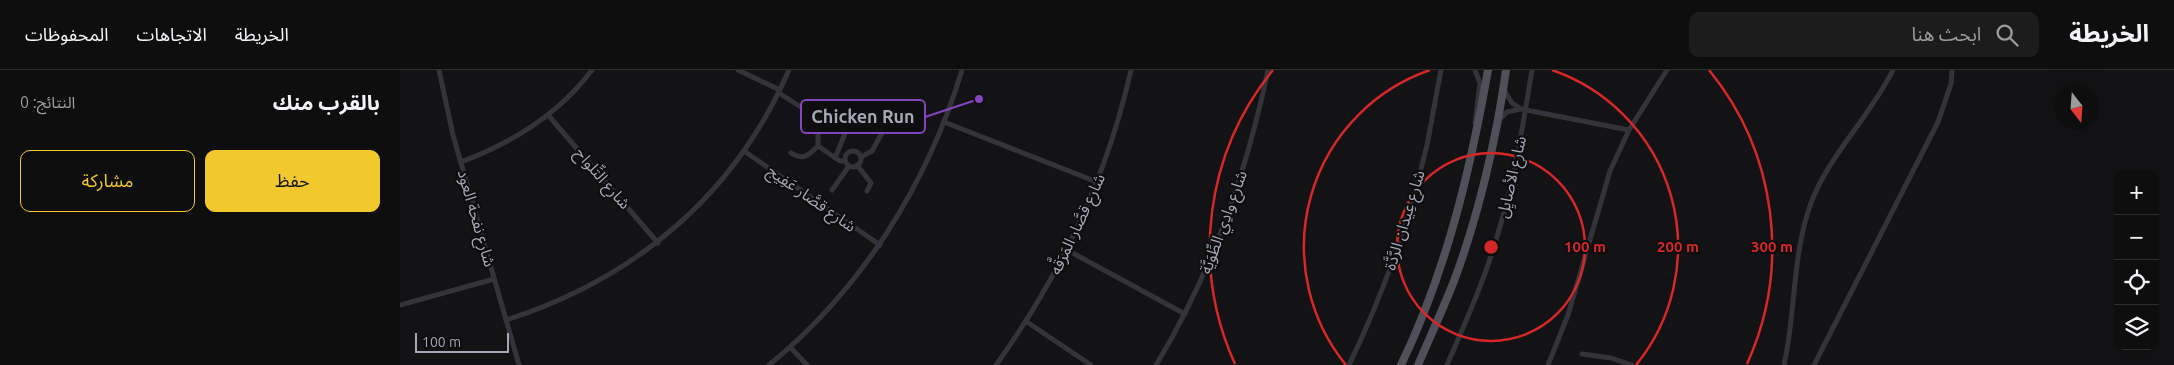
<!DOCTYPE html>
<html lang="ar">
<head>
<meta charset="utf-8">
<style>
  :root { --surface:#0e0e0f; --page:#1c1c1d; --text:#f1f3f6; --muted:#9b9c9e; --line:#2e2e2f; --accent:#f2c92c }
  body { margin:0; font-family:Ubuntu,"Noto Sans Arabic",sans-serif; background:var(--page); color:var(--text); direction:rtl }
  .controls { position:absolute; right:15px; bottom:15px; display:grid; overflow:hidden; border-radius:10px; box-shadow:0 5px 20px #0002 }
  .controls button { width:45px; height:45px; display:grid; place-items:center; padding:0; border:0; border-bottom:1px solid var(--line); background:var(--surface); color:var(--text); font:25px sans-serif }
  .compass { position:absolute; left:1654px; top:15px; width:45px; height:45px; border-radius:50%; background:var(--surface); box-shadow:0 5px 20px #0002; rotate:163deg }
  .scale { position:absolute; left:15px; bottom:12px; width:94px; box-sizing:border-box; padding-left:5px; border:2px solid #a4a7b5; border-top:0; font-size:14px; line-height:18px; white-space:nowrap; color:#a4a7b5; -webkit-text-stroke:4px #0e0d0f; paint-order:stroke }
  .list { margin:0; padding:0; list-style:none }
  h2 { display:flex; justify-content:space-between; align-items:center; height:65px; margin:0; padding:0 20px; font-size:21px }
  h2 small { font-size:16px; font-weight:400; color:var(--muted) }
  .actions { display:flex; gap:10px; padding:15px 20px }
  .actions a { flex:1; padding:11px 0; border:1px solid var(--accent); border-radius:10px; text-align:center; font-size:18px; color:var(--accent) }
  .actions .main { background:var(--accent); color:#111 }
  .icon { flex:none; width:28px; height:28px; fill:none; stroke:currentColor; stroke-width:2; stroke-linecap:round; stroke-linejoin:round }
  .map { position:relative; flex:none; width:1774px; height:295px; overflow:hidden; direction:ltr }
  header { display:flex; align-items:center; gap:30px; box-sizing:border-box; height:70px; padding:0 25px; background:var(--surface); border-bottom:1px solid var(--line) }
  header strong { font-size:24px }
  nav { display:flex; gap:28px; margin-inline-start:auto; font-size:18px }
  .search { width:350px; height:45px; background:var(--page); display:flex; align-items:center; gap:12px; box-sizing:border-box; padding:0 18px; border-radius:10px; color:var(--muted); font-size:19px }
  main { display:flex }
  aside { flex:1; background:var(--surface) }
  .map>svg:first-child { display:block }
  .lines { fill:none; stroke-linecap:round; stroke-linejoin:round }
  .street { stroke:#333439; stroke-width:5 }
  .primary { stroke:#4f5058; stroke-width:8 }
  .ring { fill:none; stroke:#d62828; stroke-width:2.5 }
  .labels { text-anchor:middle; stroke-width:4.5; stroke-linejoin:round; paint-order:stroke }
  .street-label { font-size:16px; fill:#a4a7b5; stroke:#0e0d0f }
  .centre { fill:#d62828; stroke:#0e0d0f; stroke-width:2.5 }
  .ring-label { font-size:15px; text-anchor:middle; font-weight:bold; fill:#d62828; stroke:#0e0d0f; stroke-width:4.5; stroke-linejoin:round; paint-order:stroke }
  .leader { fill:none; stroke:#8345bd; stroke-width:2 }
  .callout-dot { fill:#8345bd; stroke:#0e0d0f; stroke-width:2 }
  .callout { fill:#0e0d0f; stroke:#8345bd; stroke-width:2 }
  .callout-label { font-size:18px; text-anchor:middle; font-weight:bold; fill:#a4a7b5 }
</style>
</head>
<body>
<header>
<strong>الخريطة</strong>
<div class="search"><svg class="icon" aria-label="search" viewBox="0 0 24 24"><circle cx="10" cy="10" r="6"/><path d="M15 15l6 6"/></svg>ابحث هنا</div>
<nav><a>الخريطة</a><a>الاتجاهات</a><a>المحفوظات</a></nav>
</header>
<main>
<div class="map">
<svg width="1774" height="295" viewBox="0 0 1774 295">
  <rect width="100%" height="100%" fill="#131214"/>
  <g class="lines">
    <g class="street">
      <path d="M39,0L53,65L119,295"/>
      <path d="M338,0L380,20"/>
      <path d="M1104,20L1112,33L1121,39"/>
      <path d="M379,23L418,48V76L440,91H445"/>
      <path d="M148,45L258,173"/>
      <path d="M1098,51L1107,42L1121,39L1229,60"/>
      <path d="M544,52L697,112"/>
      <path d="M1075,53L1080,13L1075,0"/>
      <path d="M344,81L480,175"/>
      <circle cx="453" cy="89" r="8"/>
      <path d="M391,83C403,91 409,85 418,76"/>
      <path d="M461,87L472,81L488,52"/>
      <path d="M435,88L444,66L451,42"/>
      <path d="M61,92C112,73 159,44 192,0"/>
      <path d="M457,95L471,113L467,121"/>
      <path d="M432,120L449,96"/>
      <path d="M667,180L785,244"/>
      <path d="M0,235L94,209"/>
      <path d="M106,250C235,209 335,125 389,0"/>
      <path d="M627,252L691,295"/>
      <path d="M390,277L407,295"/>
      <path d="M1182,284L1211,288L1232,295"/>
      <path d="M369,295C462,219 527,115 562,0"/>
      <path d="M596,295C660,206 707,107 731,0"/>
      <path d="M756,295C812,203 846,105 868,0"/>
      <path d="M949,295C983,225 1009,151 1027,75C1032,50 1036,25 1041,0"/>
      <path d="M1047,295C1066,251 1086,207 1099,160C1115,108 1123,54 1132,0"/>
      <path d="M1148,295L1168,245L1210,101L1229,60L1267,0"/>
      <path d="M1384,295C1396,241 1392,185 1411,133C1430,83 1470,47 1493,0"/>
      <path d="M1414,295L1538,52L1551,14L1552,0"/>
    </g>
    <g class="primary">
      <path d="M1001,295C1046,202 1070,102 1088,0"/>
      <path d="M1018,295C1030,267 1043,239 1054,211C1078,147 1097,67 1106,0"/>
    </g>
  </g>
  <g class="ring">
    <circle cx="1091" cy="177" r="94"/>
    <path d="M946 295A187 187 0 0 1 1030 0M1152 0A187 187 0 0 1 1236 295"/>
    <path d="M835 294A281 281 0 0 1 873 0M1309 0A281 281 0 0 1 1347 294"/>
  </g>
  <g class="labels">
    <g class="street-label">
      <text transform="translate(1111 107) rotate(-77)" y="6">شارع الأصايِل</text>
      <text transform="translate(203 108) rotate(49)" y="6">شارع التِّلواح</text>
      <text transform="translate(412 128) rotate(35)" y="6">شارع قصَّار عَفِيج</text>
      <text transform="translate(77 148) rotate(74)" y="6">شارع نفحة العود</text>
      <text transform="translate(1004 150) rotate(-73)" y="6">شارع عِيدان الرَّدَّة</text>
      <text transform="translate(823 152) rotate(-70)" y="6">شارع وادِي الطِّوَيَّة</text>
      <text transform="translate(677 154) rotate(-65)" y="6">شارع قصَّار المَرَقَّه</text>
    </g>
  </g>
  <circle cx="1091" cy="177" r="8" class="centre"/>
  <g class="ring-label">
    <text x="1185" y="182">100 m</text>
    <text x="1278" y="182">200 m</text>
    <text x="1372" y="182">300 m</text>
  </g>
  <path class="leader" d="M579 29L525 47"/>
  <circle class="callout-dot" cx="579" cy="29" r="5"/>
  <rect class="callout" x="401" y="30" width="124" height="33" rx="5"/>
  <g class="callout-label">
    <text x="463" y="53">Chicken Run</text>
  </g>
</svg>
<div class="controls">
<button>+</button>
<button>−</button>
<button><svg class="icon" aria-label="locate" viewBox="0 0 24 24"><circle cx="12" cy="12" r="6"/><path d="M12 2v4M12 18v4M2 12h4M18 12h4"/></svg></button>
<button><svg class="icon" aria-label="layers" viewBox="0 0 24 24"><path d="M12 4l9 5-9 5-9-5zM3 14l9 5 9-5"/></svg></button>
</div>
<svg class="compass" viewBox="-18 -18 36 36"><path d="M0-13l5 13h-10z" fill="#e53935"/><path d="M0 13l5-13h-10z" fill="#9b9c9e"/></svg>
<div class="scale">100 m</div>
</div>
<aside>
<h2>بالقرب منك<small>النتائج: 0</small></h2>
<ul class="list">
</ul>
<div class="actions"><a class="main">حفظ</a><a>مشاركة</a></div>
</aside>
</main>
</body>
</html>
